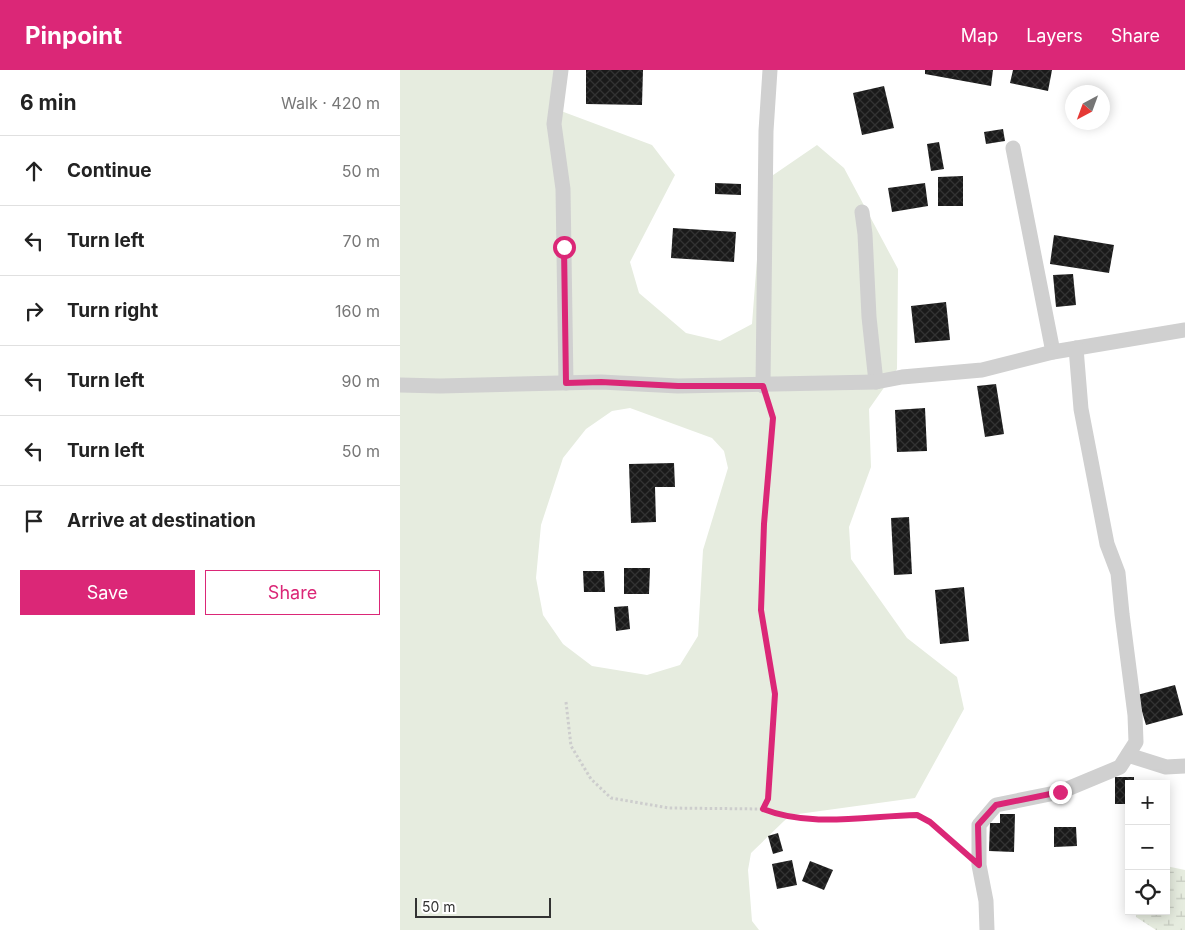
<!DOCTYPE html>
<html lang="en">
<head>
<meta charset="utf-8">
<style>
  :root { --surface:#fff; --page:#f6f6f6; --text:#222; --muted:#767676; --line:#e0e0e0; --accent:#db2777 }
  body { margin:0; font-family:Inter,sans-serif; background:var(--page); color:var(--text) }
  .controls { position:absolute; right:15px; bottom:15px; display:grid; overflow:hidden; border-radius:0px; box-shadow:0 2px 12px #0003 }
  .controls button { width:45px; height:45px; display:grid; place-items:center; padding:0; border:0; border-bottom:1px solid var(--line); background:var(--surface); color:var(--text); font:25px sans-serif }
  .compass { position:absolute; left:665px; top:15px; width:45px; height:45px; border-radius:50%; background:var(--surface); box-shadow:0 2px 12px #0003; rotate:221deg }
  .scale { position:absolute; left:15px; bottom:12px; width:136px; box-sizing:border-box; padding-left:5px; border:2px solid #333; border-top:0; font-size:14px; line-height:18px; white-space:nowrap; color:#333; -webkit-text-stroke:4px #fff; paint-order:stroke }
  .stop { position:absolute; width:15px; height:15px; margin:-11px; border:4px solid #db2777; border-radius:50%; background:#fff }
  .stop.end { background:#db2777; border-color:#fff; box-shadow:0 1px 5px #0008 }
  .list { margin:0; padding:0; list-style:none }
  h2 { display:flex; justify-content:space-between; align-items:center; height:65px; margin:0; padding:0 20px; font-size:21px }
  h2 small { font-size:16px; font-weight:400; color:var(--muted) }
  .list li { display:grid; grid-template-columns:32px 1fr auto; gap:15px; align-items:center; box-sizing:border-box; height:70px; padding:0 20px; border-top:1px solid var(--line) }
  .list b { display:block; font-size:19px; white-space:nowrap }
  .list em { font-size:16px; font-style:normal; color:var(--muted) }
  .actions { display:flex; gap:10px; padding:15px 20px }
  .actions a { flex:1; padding:11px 0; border:1px solid var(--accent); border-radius:0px; text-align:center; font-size:18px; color:var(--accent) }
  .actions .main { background:var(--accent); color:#fff }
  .icon { flex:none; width:28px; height:28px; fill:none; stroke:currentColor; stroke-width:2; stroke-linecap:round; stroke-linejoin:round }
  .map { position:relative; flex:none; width:785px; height:860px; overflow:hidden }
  header { display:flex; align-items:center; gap:30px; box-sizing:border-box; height:70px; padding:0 25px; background:var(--accent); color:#fff }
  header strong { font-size:24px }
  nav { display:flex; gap:28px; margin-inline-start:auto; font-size:18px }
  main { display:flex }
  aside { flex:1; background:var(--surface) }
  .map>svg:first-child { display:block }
  .grass { fill:#e6ecdf; fill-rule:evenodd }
  .wetland { fill:url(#wetland-marsh) }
  .building { fill:url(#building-cross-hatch) }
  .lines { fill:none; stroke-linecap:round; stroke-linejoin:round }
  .path { stroke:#cdcdcd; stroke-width:3; stroke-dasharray:2.5 2.5; stroke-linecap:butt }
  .minor { stroke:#d0d0d0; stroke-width:15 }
  .route { stroke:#db2777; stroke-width:6 }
</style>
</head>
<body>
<header>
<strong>Pinpoint</strong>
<nav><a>Map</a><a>Layers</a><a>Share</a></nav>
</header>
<main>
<aside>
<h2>6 min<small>Walk · 420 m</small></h2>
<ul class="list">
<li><svg class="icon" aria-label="ahead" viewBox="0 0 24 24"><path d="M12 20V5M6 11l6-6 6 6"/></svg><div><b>Continue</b></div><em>50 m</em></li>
<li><svg class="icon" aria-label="left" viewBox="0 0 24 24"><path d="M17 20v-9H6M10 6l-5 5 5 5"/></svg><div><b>Turn left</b></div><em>70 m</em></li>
<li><svg class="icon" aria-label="right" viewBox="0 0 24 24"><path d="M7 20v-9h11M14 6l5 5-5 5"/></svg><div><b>Turn right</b></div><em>160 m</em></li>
<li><svg class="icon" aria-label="left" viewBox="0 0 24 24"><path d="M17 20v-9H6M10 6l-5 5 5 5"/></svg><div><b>Turn left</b></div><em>90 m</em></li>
<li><svg class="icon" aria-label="left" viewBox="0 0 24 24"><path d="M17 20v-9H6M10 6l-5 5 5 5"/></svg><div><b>Turn left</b></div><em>50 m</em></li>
<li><svg class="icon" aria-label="arrive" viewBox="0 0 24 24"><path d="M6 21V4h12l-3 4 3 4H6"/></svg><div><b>Arrive at destination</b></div></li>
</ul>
<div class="actions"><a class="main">Save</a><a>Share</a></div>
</aside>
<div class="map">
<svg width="785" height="860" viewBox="0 0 785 860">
  <defs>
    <pattern id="wetland-marsh" width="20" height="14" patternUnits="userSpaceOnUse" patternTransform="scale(1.25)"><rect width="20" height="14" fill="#e6ecdf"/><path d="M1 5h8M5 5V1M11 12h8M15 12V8" fill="none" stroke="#c6cbc0"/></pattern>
    <pattern id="building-cross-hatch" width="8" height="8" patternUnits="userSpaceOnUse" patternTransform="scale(1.25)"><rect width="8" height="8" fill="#1a1a1a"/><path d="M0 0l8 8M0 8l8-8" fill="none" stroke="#333"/></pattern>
  </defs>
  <rect width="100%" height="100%" fill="#fff"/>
  <path class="grass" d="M0,0H162L161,41L252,75L275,105L230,192L239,223L286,263L320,271L352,254L363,112L417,75L444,98L498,199L497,299L469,339L471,397L449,457L451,489L507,568L557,607L564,639L515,728L391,745L384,751L351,783L348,800L352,851L359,860H0ZM230,338L312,368L324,381L328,398L303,480L298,566L280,595L247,605L192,596L163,574L143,545L136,508L141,455L163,388L186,359L212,341Z"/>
  <path class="wetland" d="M766,796L785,800V860H756L736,847V841H766Z"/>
  <g class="building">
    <path d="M186,0H243L242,35L186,34Z"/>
    <path d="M525,0H593L591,16L525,4Z"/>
    <path d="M613,0H652L648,21L610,13Z"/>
    <path d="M484,16L494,58L462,65L453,23Z"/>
    <path d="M603,59L605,71L586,74L584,62Z"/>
    <path d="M539,72L544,99L531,101L527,74Z"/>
    <path d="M563,106V136H538V107Z"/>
    <path d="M315,113L341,114V125L315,124Z"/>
    <path d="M525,113L528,136L492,142L488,118Z"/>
    <path d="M273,158L336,162L334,192L271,188Z"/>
    <path d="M654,165L714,175L709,203L650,194Z"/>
    <path d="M673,204L676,235L656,237L653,205Z"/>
    <path d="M546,232L550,270L515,273L511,236Z"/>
    <path d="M596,314L604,364L585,367L577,316Z"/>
    <path d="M525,338L527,381L497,382L495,340Z"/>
    <path d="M274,393L275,417H255L256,452L231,453L229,394Z"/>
    <path d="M509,447L512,504L494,505L491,448Z"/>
    <path d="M224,498H250L249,524H224Z"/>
    <path d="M183,501H204L205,522H184Z"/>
    <path d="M564,517L569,571L540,574L535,520Z"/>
    <path d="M228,536L230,559L216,561L214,537Z"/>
    <path d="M775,615L783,645L746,655L737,625Z"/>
    <path d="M715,707H734V714H729V734H715Z"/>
    <path d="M600,744H615L614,782L589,781L590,753H600Z"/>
    <path d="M654,757H676L677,776L654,777Z"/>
    <path d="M378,763L383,781L373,784L368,766Z"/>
    <path d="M392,790L397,815L377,819L372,794Z"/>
    <path d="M410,791L433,800L424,820L402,811Z"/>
  </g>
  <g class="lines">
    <g class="path">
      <path d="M166,632L171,676L191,709L211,728L269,738L363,739L368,729L375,624L361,540L364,454L373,349L368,331"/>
      <path d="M363,739C411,757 466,746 517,745L530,752L563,780"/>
    </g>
    <g class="minor">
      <path d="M161,0L154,54L163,119L166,313"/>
      <path d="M613,78L653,282"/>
      <path d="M462,142L465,164L469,247L476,312"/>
      <path d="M0,315L40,316L201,312L278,316L476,312L502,307L582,300L653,282L785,260"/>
      <path d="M363,316L366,61L370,0"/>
      <path d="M728,685L766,697L785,696"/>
      <path d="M587,860L586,831L579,795V755L596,735L660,722L720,697L736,672L735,645L722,544L718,503L707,474L681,339L676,278"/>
    </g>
  </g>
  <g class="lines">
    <path class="route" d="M164,177L166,313L201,312L278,316H363L373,348L364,454L361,540L375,624L368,729L363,739C411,758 466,746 517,745L530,752L579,795L578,755L596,735L660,722"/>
  </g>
</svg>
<div class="controls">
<button>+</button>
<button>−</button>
<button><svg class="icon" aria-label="locate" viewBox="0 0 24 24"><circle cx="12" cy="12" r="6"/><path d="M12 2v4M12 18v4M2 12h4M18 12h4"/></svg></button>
</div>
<svg class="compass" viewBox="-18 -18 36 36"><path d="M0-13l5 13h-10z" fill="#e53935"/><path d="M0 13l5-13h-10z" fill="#767676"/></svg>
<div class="scale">50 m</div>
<div class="stop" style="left:164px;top:177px"></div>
<div class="stop end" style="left:660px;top:722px"></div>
</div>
</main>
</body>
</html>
